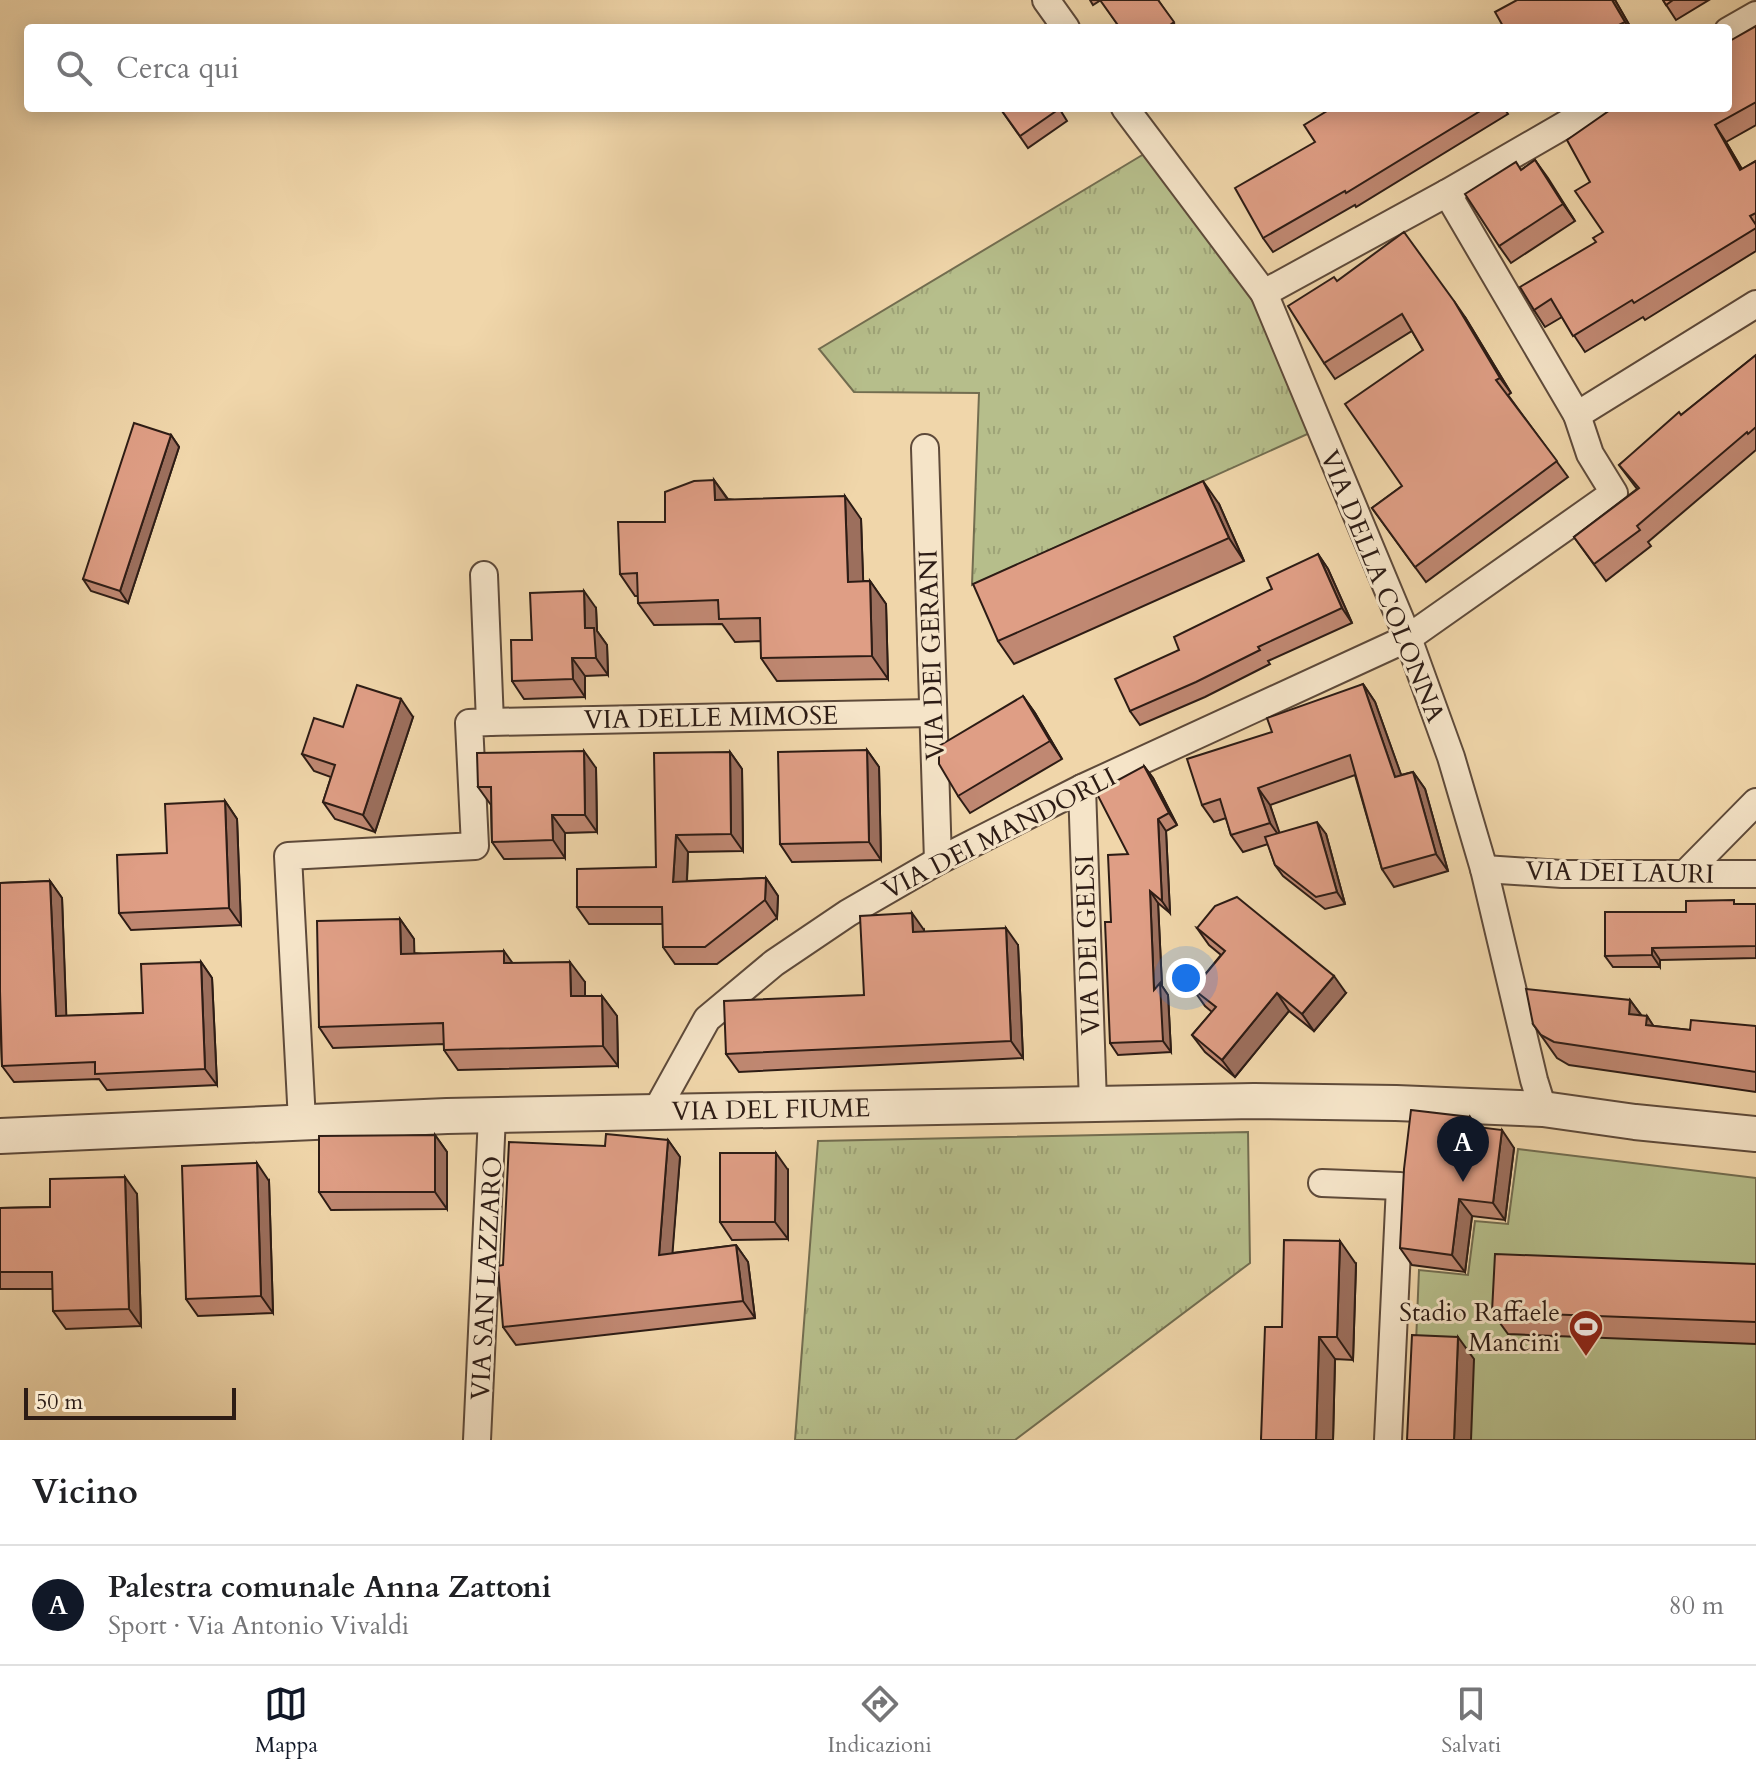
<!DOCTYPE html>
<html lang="it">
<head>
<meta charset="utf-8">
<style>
  :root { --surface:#fff; --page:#f6f6f6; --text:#202124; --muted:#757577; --line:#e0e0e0; --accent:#111827 }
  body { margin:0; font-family:Cardo,serif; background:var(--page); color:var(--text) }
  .scale { position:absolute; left:24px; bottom:20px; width:212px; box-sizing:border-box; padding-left:8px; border:4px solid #2d1c15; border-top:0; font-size:22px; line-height:28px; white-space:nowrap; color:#2d1c15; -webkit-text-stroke:6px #f5e4c8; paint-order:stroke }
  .you { position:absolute; left:1186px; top:978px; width:28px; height:28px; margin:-20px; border:6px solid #fff; border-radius:50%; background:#1a73e8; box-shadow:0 0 0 12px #1a73e833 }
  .badge { display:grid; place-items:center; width:52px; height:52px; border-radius:50%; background:var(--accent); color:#fff; font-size:26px; font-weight:700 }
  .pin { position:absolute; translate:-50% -66px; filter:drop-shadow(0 2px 4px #0008) }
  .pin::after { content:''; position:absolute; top:42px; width:28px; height:24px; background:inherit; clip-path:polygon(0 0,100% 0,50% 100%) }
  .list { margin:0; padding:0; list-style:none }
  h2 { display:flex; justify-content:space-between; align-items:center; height:104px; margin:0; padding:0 32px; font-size:34px }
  h2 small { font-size:26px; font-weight:400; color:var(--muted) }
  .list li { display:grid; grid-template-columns:52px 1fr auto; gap:24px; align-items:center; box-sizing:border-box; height:120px; padding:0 32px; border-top:2px solid var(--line) }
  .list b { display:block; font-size:30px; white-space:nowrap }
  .list p { margin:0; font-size:26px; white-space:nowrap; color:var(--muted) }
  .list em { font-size:26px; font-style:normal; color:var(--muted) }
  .icon { flex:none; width:44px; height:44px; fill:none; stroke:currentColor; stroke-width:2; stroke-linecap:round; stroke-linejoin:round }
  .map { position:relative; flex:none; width:1756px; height:1440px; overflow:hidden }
  .search { position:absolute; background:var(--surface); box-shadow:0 4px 20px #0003; left:24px; right:24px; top:24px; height:88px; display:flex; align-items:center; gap:20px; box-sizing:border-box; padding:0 28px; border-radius:8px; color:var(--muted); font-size:30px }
  .sheet { height:224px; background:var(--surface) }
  nav { display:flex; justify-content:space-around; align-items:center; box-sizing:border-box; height:112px; border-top:2px solid var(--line); background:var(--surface); font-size:22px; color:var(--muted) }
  nav a { display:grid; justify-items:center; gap:4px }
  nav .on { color:var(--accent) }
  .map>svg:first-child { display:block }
  .grass { fill:#b6be8b; stroke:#726d50; stroke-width:2 }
  .park { fill:url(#park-tufts); stroke:#726d50; stroke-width:2 }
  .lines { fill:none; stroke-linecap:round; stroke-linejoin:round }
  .minor-casing { stroke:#5e4a3a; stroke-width:30 }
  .tertiary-casing { stroke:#5e4a3a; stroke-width:38 }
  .minor { stroke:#f5e4c8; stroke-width:26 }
  .tertiary { stroke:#f5e4c8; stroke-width:34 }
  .wall { fill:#c08872; stroke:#2d1c15; stroke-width:2 }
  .shaded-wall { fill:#9c6f5d; stroke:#2d1c15; stroke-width:2 }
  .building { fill:#df9e85; stroke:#2d1c15; stroke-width:2 }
  .labels { text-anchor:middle; stroke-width:6; stroke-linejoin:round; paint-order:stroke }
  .street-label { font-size:26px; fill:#2d1c15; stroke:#f5e4c8 }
  .poi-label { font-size:26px; fill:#2d1c15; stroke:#f5e4c8; text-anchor:end }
</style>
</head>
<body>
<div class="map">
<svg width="1756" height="1440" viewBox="0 0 1756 1440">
  <defs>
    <pattern id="park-tufts" width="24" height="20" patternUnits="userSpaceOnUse" patternTransform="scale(2)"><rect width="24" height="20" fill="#b6be8b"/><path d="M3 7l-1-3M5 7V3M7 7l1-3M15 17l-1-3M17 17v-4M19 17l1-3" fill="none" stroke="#9da377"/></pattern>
  </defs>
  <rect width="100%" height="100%" fill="#f0d6aa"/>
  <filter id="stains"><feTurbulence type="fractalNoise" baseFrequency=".0025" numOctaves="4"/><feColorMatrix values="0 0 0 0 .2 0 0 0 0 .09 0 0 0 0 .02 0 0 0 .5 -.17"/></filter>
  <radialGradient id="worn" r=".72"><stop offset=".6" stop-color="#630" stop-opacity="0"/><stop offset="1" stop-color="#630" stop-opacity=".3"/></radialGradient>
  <path class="grass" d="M1518,1149L1756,1178V1440H1412L1419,1270L1468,1275L1475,1221L1508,1224Z"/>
  <g class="park">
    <path d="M1144,154L1258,298L1312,432L972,585L979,393L854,392L819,349Z"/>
    <path d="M1248,1132L1250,1263L1015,1440H795L818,1141Z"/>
  </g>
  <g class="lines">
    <defs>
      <g id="minor">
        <path d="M1046,0L1066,28"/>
        <path d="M1728,31L1756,15"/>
        <path d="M1125,108L1264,293L1408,638L1451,757L1484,869L1534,1080L1543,1109"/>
        <path d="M1264,293L1447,193L1594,108"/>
        <path d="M1577,415L1756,304"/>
        <path d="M925,448L938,861"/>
        <path d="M490,722L932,713"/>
        <path d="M1082,788L1093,1103"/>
        <path d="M1484,869L1562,874H1756"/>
        <path d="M1685,874L1756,802"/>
        <path d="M656,1111L707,1019L774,963L848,913L938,861L1082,788L1408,638L1614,493L1590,454L1577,415L1447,193"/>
        <path d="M302,1121L288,856L475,846L469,723L490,722L484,575"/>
        <path d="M1322,1183L1400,1186L1388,1440"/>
        <path d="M477,1440L492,1116"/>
      </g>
      <path id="tertiary" d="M0,1136L447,1116L1254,1101L1396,1103L1543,1109L1635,1122L1756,1134"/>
    </defs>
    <use href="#minor" class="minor-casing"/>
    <use href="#tertiary" class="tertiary-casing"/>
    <use href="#minor" class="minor"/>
    <use href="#tertiary" class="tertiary"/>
  </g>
  <g class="wall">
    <path d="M1090,0H1158L1177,28H1120L1101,0L1093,5Z"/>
    <path d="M1517,0H1615L1631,28H1504Z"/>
    <path d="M1663,0H1709L1676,20Z"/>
    <path d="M1756,26V125L1726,142L1742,169L1756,161V251L1645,320L1643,317L1585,352L1562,317L1545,327L1534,310L1596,242L1603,232L1590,182Z"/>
    <path d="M1000,108H1059L1067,121L1028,148Z"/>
    <path d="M1332,108H1504L1508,114L1356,207L1355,205L1273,252L1263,238L1315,142Z"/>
    <path d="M1535,160L1575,221L1511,263L1499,246L1521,170Z"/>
    <path d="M1337,281L1465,317L1511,393L1508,395L1568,477L1426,582L1372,508L1402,486L1423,350L1412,331L1335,379L1324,363Z"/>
    <path d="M1756,355V450L1648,542L1651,546L1606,581L1574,537L1637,489L1619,465Z"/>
    <path d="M171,435L179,447L128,603L91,591L83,579Z"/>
    <path d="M714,480L728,499L861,519L863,581H870L886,604L888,679L777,681L761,658V641L735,642L722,624L654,625L638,603V596H635L620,574L665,522Z"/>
    <path d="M1219,504L1244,561L1014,664L998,641Z"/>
    <path d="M1318,554L1328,569L1352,623L1268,661L1270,664L1205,697L1140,725L1130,711L1179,650L1272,589Z"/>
    <path d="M596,608L597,631L607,645L608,675L585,676V697L524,699L512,681L532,640Z"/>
    <path d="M1363,684L1375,702L1401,775L1413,772L1425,789L1448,871L1394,887L1382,869L1355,775L1270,805L1279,833L1326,834L1345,904L1325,909L1283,876L1275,865L1268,844L1243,852L1231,835L1226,818L1214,822L1202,805L1272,732Z"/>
    <path d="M1023,696L1035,713L1062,759L970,813L958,796Z"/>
    <path d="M413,717L375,832L335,819L323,802L331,777L314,771L302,754L343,727Z"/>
    <path d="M867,750L879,767L881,860L792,862L780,844Z"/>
    <path d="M730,752L742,769L743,851L688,852L687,881L766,878L778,896L777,918L717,964H675L663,947V924H589L577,907L656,867Z"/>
    <path d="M1144,766L1153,778L1177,825L1166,831L1170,913L1158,903L1162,986L1168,995L1171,1052L1118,1055L1110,1043L1111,922L1128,854Z"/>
    <path d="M596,768L597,832L565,833V858L504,859L492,842L491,805L478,787Z"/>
    <path d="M225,801L237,819L241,925L131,930L119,913L167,853Z"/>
    <path d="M50,881L62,898L66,1016L143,1013L201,962L212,978L217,1085L107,1090L99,1079L14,1082L2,1066L0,1008V883Z"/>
    <path d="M1737,904H1756V958L1660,960V967H1613L1605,956L1686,912Z"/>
    <path d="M400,919L414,939V953L513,963L585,982V996H602L617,1016L618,1066L458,1070L444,1050V1044L333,1048L319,1027Z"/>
    <path d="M1197,928L1346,993L1314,1031L1289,1011L1235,1077L1205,1052L1192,1035L1212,1012L1205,1006L1193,989L1221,955L1209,945Z"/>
    <path d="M924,930V932L1018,945L1023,1058L739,1072L726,1054L864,995Z"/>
    <path d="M1630,1000L1642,1016H1647L1653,1026L1690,1030L1756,1026V1092L1569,1065L1557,1058L1533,1024Z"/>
    <path d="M1470,1117L1477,1127L1514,1148L1505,1220L1472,1216L1465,1272L1412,1265L1400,1248Z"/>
    <path d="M435,1135L447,1152V1209L331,1210L319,1192Z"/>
    <path d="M668,1140L680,1157L672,1253L736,1245L748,1262L755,1318L516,1345L503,1327L605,1146Z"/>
    <path d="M788,1170V1239L732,1240L720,1222Z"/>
    <path d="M269,1181L273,1313L198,1316L186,1299Z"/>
    <path d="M137,1194L141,1326L66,1329L53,1311V1289H0V1208L50,1207Z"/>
    <path d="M1356,1264L1353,1360L1335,1359L1333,1440H1261L1282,1327Z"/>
    <path d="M1756,1264V1344L1508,1334L1492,1312Z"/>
  </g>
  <g class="shaded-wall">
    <path d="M1612,0H1615L1631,28H1629L1625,22Z"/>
    <path d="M1715,125L1726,142L1752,187L1740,170Z"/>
    <path d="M1535,160L1548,178L1575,221L1563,204Z"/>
    <path d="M1454,301L1465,317L1511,393L1500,378Z"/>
    <path d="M171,435L179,447L128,603L120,591Z"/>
    <path d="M714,480L730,503L715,500Z"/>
    <path d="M1203,481L1219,504L1244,561L1229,538Z"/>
    <path d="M845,496L861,519L864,604L848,582Z"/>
    <path d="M1318,554L1328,569L1352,623L1342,608Z"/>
    <path d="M870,581L886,604L888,679L872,656Z"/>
    <path d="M584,591L596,608L597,631L607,645L608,675L596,658L585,628Z"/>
    <path d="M572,658L585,676V697L573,679Z"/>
    <path d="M1363,684L1375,702L1408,794L1395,777Z"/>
    <path d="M1023,696L1035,713L1062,759L1050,741Z"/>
    <path d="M401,699L413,717L375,832L363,815Z"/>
    <path d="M867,750L879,767L881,860L869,842Z"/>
    <path d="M584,751L596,768L597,832L585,815Z"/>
    <path d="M730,752L742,769L743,851L731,834Z"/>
    <path d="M1144,766L1153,778L1177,825L1169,813Z"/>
    <path d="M1413,772L1425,789L1448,871L1436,854Z"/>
    <path d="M1258,788L1270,805L1282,840L1270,823Z"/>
    <path d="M225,801L237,819L241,925L229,908Z"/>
    <path d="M552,815L565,833V858L553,840Z"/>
    <path d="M1158,819L1166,831L1170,913L1162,901Z"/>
    <path d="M1317,822L1326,834L1345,904L1337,892Z"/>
    <path d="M676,835L688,852L686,899L673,882Z"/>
    <path d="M766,878L778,896L777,918L765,900Z"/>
    <path d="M50,881L62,898L67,1033L56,1016Z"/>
    <path d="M1150,891L1158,903L1162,986L1168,995L1171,1052L1163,1041L1154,990Z"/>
    <path d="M912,913L924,930L925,950L913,932Z"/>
    <path d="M400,919L414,939L415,974L401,954Z"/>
    <path d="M1006,928L1018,945L1023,1058L1011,1041Z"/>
    <path d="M1652,948L1660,960V967L1652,955Z"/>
    <path d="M504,951L519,972L504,963Z"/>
    <path d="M201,962L212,978L217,1085L205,1069Z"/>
    <path d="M570,962L585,982V1017L571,996Z"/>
    <path d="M1334,976L1346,993L1314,1031L1302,1014Z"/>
    <path d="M1277,993L1289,1011L1235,1077L1222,1060Z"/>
    <path d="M602,996L617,1016L618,1066L603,1046Z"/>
    <path d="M1630,1000L1646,1022L1647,1016L1662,1039L1629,1014Z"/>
    <path d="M1470,1117L1482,1135L1469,1126Z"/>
    <path d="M1502,1130L1514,1148L1505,1220L1493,1203Z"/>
    <path d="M435,1135L447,1152V1209L435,1192Z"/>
    <path d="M668,1140L680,1157L671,1272L659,1255Z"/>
    <path d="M776,1153L788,1170V1239L775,1222Z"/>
    <path d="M257,1163L269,1181L273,1313L261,1296Z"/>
    <path d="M125,1177L137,1194L141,1326L129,1309Z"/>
    <path d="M1459,1199L1472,1216L1465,1272L1452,1255Z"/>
    <path d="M1340,1241L1356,1264L1353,1360L1337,1337Z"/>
    <path d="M736,1245L748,1262L755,1318L743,1301Z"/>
    <path d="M1319,1337L1335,1359L1333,1440H1316Z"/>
    <path d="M1458,1337L1474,1359L1471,1440H1454Z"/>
  </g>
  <g class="building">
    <path d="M1100,0H1158L1174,22L1166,28H1120Z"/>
    <path d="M1517,0H1612L1625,22L1613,28H1504L1495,12Z"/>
    <path d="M1663,0H1673L1666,5Z"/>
    <path d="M1756,26V102L1715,125L1740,170L1756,161V213L1750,216L1756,225V228L1634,303L1632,300L1573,336L1551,299L1534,310L1520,287L1596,242L1593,238L1603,232L1575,191L1590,182L1567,140L1613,108H1728V42Z"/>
    <path d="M1000,108H1059V109L1020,136Z"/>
    <path d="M1332,108H1485L1346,193L1345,191L1263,238L1235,188L1315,142L1304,125Z"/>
    <path d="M1535,160L1563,204L1499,246L1465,194L1516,162L1521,170Z"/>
    <path d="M1404,232L1454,301L1500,378L1496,380L1557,461L1415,567L1372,508L1402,486L1345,404L1423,350L1402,314L1324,363L1288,306L1334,277L1337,281Z"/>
    <path d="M1756,355V427L1748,434L1747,432L1637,526L1640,530L1594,564L1574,537L1639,488L1619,465L1679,412L1681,415Z"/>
    <path d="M134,423L171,435L120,591L83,579Z"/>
    <path d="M714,480L715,500L845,496L848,582L870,581L872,656L761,658L760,618L719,619L718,600L638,603L637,573L620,574L618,522H665V492L694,481Z"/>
    <path d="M1203,481L1229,538L998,641L973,584Z"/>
    <path d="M1318,554L1342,608L1258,647L1260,650L1196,682L1130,711L1115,679L1179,650L1174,637L1272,589L1267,578Z"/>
    <path d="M584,591L585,628H594L596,658H572L573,679L512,681L511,640H532L530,593Z"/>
    <path d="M1363,684L1395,777L1413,772L1436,854L1382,869L1350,755L1258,788L1270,823L1231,835L1220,799L1202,805L1187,759L1272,732L1267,718Z"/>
    <path d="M357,685L401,699L363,815L323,802L335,765L302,754L314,718L343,727Z"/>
    <path d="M1023,696L1050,741L958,796L939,764V746Z"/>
    <path d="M867,750L869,842L780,844L778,752Z"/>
    <path d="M584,751L585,815H552L553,840L492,842L491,787H478L477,753Z"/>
    <path d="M730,752L731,834L676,835L673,882L766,878L765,900L705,947H663L662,907H577V869L656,867L654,753Z"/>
    <path d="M1144,766L1169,813L1158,819L1162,901L1150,891L1154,990L1160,983L1163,1041L1110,1043L1105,922H1111L1108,855L1128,854L1096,792Z"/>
    <path d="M225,801L229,908L119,913L117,855L167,853L165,804Z"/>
    <path d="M1317,822L1337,892L1316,897L1275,865L1265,837Z"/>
    <path d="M50,881L56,1016L143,1013L141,964L201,962L205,1069L95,1074V1062L2,1066L0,991V883Z"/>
    <path d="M1237,897L1334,976L1302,1014L1277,993L1222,1060L1192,1035L1216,1007L1193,989L1225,951L1197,928L1215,906Z"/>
    <path d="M1734,900V904H1756V946L1652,948V955L1605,956V912H1686V901Z"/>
    <path d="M912,913L913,932L1006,928L1011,1041L726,1054L724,1001L864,995L860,916Z"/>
    <path d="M400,919L401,954L504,951V963L570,962L571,996H602L603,1046L444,1050L443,1023L319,1027L317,921Z"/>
    <path d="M1526,989L1630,1000L1629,1014L1647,1016L1646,1025L1690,1030L1691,1020L1756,1026V1072L1554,1042L1541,1035L1533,1024Z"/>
    <path d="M1411,1110L1470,1117L1469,1126L1502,1130L1493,1203L1459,1199L1452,1255L1400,1248L1404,1169Z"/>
    <path d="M606,1134L668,1140L659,1255L736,1245L743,1301L503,1327L498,1266L503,1265L509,1142L605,1146Z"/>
    <path d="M435,1135V1192H319V1136Z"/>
    <path d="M720,1153H776L775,1222H720Z"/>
    <path d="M257,1163L261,1296L186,1299L182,1166Z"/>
    <path d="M125,1177L129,1309L53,1311L52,1272H0V1208L50,1207V1179Z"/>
    <path d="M1284,1240L1340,1241L1337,1337H1319L1316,1440H1261L1265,1327H1282Z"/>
    <path d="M1495,1254L1756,1264V1322L1492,1312Z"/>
    <path d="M1412,1335L1458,1337L1454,1440H1407Z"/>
  </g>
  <defs>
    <symbol id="stadium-pin" viewBox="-11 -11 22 30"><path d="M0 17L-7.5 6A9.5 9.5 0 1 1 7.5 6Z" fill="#8f2418" stroke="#f5e4c8"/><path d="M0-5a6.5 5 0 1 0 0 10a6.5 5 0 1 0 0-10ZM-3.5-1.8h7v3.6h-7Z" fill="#fff"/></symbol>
  </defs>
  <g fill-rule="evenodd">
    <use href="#stadium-pin" x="1566" y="1307" width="40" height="54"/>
  </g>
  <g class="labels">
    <g class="street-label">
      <text transform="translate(1383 586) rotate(68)" y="9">VIA DELLA COLONNA</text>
      <text transform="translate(931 655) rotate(-92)" y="9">VIA DEI GERANI</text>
      <text transform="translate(711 717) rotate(-1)" y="9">VIA DELLE MIMOSE</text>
      <text transform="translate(999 833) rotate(-27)" y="9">VIA DEI MANDORLI</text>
      <text transform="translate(1620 872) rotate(1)" y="9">VIA DEI LAURI</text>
      <text transform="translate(1087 945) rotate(-92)" y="9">VIA DEI GELSI</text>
      <text transform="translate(771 1109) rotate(-1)" y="9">VIA DEL FIUME</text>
      <text transform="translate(486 1278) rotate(-87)" y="9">VIA SAN LAZZARO</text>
    </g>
    <g class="poi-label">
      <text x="1560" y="1321">Stadio Raffaele<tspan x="1560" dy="30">Mancini</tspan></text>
    </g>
  </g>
  <rect width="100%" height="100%" filter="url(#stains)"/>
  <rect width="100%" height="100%" fill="url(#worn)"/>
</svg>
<div class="scale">50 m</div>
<div class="you"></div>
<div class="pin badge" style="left:1463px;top:1182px">A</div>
<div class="search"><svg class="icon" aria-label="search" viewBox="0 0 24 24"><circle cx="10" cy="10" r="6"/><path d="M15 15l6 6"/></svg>Cerca qui</div>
</div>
<section class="sheet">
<h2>Vicino<small></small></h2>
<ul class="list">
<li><span class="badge">A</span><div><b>Palestra comunale Anna Zattoni</b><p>Sport · Via Antonio Vivaldi</p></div><em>80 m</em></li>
</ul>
</section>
<nav>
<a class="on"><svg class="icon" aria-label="map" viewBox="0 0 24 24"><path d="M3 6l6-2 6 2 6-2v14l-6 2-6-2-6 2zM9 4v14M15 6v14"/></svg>Mappa</a>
<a><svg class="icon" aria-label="directions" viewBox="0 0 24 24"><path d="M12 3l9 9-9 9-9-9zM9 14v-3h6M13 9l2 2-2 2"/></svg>Indicazioni</a>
<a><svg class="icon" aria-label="saved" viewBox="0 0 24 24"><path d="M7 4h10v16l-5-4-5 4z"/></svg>Salvati</a>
</nav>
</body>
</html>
